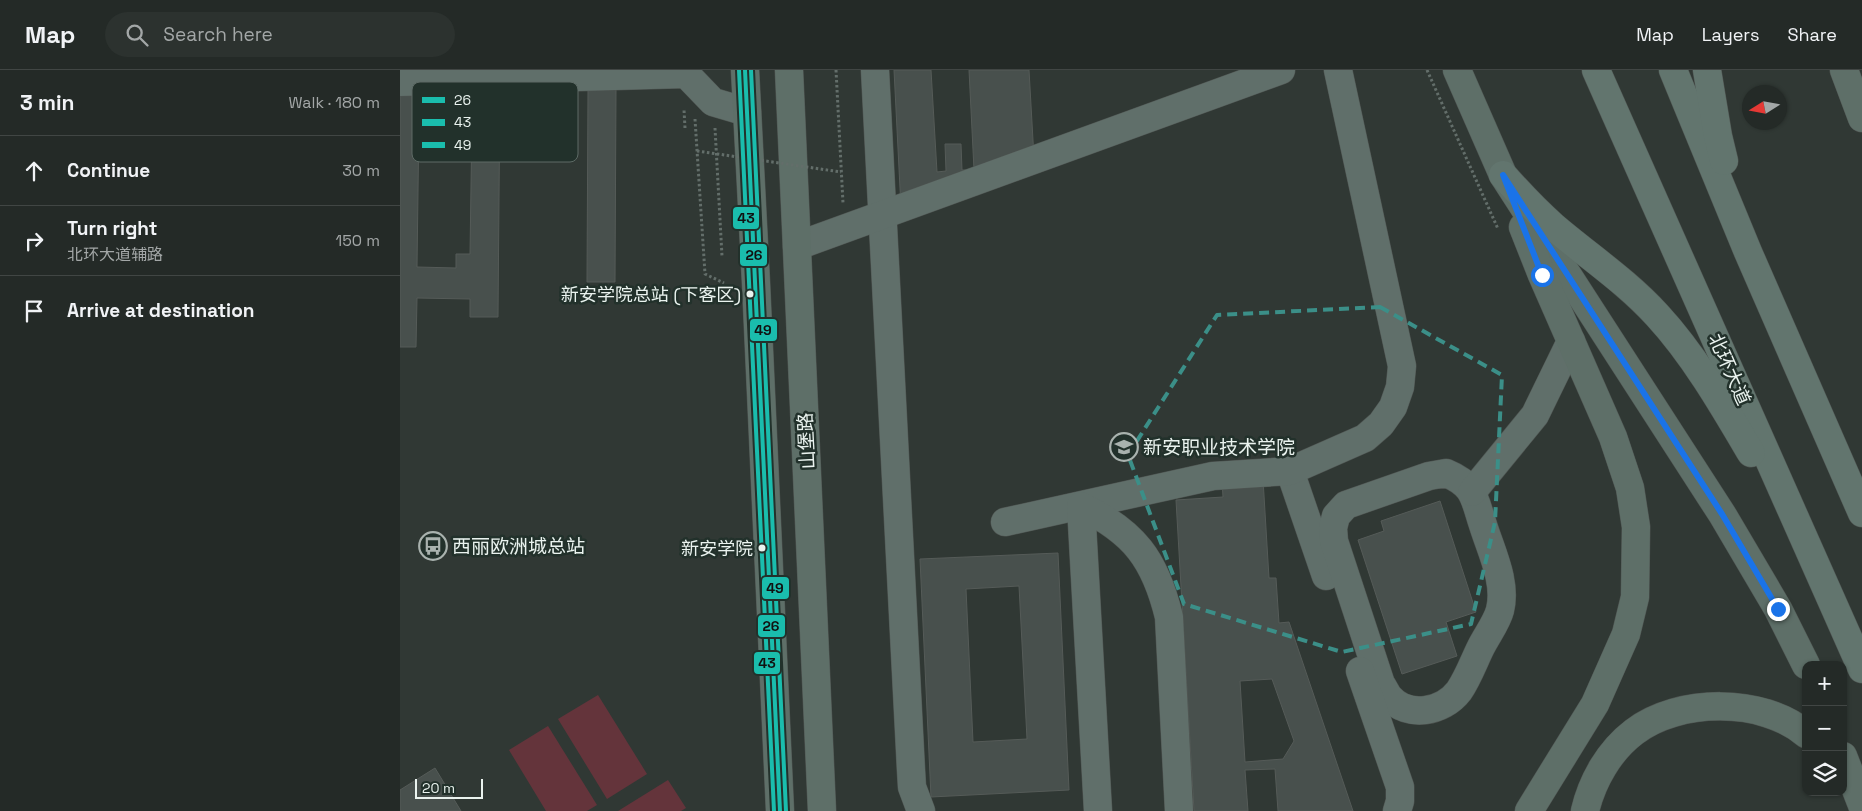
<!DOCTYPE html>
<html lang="en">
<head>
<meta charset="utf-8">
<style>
  :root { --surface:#242a27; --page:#2c322f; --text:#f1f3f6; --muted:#a3a7a7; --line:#414644 }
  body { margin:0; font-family:"Space Grotesk","Noto Sans SC",sans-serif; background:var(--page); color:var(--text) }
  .controls { position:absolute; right:15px; bottom:15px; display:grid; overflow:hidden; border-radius:10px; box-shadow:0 1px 4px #0004 }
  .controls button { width:45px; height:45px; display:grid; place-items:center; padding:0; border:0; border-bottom:1px solid var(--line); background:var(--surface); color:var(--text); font:25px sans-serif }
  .compass { position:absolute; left:1342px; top:15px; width:45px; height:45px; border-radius:50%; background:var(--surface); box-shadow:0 1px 4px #0004; rotate:259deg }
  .scale { position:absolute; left:15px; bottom:12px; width:68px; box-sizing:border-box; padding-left:5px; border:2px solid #eaf3ef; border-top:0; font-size:14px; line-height:18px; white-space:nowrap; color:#eaf3ef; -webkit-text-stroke:4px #22312b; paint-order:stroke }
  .stop { position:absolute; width:15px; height:15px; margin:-11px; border:4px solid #1a73e8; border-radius:50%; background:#fff }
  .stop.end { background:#1a73e8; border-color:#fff; box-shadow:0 1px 5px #0008 }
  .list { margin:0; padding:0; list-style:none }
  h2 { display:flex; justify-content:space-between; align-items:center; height:65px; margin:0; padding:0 20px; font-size:21px }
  h2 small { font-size:16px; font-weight:400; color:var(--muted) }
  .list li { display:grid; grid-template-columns:32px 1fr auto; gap:15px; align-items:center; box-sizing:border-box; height:70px; padding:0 20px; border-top:1px solid var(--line) }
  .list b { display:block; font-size:19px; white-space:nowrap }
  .list p { margin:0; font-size:16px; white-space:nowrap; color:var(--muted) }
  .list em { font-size:16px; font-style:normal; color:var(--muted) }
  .icon { flex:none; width:28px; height:28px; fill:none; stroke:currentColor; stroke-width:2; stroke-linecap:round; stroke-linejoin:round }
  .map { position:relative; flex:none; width:1462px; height:741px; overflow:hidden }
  header { display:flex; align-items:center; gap:30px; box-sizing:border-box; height:70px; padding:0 25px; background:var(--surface); border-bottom:1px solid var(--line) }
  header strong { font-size:24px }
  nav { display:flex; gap:28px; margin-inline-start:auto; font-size:18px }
  .search { width:350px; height:45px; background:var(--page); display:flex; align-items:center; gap:12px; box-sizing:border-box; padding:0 18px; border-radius:28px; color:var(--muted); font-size:19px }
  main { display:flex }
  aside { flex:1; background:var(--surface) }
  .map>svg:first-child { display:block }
  .green { fill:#64343b }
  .building { fill:#48504d; stroke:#555b58; fill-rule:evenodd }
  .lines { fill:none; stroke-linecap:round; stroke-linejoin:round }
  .minor-casing { stroke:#4f5552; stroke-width:29 }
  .major-casing { stroke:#4f5552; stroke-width:29 }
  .highway-casing { stroke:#4f5552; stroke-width:29 }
  .path { stroke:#636e6a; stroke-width:3; stroke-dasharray:2.5 2.5; stroke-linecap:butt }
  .minor { stroke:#606f6a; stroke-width:28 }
  .major { stroke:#5e6f68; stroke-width:28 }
  .highway { stroke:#62756e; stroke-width:28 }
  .path-bridge { stroke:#636e6a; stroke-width:3; stroke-dasharray:2.5 2.5; stroke-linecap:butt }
  .bus-1-casing { stroke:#22312b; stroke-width:8 }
  .bus-2-casing { stroke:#22312b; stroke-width:8 }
  .bus-3-casing { stroke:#22312b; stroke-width:8 }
  .bus-1 { stroke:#1abdad; stroke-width:4 }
  .bus-2 { stroke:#1abdad; stroke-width:4 }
  .bus-3 { stroke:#1abdad; stroke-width:4 }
  .route { stroke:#1a73e8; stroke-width:6 }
  .marked { fill:none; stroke:#3b8f88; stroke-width:4; stroke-dasharray:10 6; stroke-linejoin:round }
  .bus-dot { fill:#eaf3ef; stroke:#22312b; stroke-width:2 }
  .labels { text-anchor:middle; stroke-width:5; stroke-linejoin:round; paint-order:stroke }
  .bus-label { font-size:18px; fill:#eaf3ef; stroke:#22312b; text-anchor:end }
  .street-label { font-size:19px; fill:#eaf3ef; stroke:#22312b }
  .poi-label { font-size:19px; fill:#eaf3ef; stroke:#22312b; text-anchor:start }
  .key { fill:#22312b; stroke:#5e6b66; stroke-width:1 }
  .key-label { font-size:14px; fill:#eaf3ef }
  .line-badge { stroke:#22312b; stroke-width:2 }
  .pale-badge-label { font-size:14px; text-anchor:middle; font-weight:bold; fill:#111 }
</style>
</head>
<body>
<header>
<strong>Map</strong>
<div class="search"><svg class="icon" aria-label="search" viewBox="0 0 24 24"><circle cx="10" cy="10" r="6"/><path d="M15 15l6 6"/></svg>Search here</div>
<nav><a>Map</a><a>Layers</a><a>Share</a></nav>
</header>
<main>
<aside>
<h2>3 min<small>Walk · 180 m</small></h2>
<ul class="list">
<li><svg class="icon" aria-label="ahead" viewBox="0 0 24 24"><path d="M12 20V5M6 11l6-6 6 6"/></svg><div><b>Continue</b></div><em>30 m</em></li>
<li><svg class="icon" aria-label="right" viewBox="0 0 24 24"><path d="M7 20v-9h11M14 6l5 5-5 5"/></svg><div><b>Turn right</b><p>北环大道辅路</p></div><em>150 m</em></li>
<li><svg class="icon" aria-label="arrive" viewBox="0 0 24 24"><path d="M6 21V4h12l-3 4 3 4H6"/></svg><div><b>Arrive at destination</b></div></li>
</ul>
</aside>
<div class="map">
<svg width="1462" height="741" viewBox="0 0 1462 741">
  <rect width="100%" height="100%" fill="#303834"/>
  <g class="green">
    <path d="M198,625L247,704L207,729L158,649Z"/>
    <path d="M148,656L197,735L187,741H146L109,680Z"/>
    <path d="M268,710L286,738L281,741H218Z"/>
  </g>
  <g class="building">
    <path d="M494,0H531L537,102L546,101L545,74H561L562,100H574L569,0H629L634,88L501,138Z"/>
    <path d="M72,12H100L98,247H70V229L17,228L16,277H0V13H37V34L72,35ZM19,47L72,48L70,184H56V198L17,197Z"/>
    <path d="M188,18H216L215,212H187Z"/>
    <path d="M863,409L869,508H876L879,553L889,552L953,741H878L875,699L845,700L848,741H794L776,430L823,427L822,411ZM872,609L894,671L883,689L845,692L840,611Z"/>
    <path d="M1040,431L1076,542L1046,552L1057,586L1002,604L958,470L984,461L981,451Z"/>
    <path d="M658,483L669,720L531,727L520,489ZM619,516L627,669L573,672L566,519Z"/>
    <path d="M35,698L61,741H0V720Z"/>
  </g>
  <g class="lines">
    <defs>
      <g id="minor">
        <path d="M475,0L511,700L512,717L521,741"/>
        <path d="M0,12L286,4L313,32L347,42"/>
        <path d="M397,176L881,0"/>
        <path d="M890,401L926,506"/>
        <path d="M1046,403C1075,415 1074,428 1083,455C1091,481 1107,512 1100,540C1097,552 1087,565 1081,577C1074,591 1068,608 1059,621C1043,642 1008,649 989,627C986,623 984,618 981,614L934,471L933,458L936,446L946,435L1029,406Z"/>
        <path d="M1072,422L1135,345L1171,271"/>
        <path d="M605,452L813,406L890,401L965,368L981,354L993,337L1000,317L1002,296L938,0"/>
        <path d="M960,601L1000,717V731L997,741"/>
        <path d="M698,741L681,436C734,462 755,489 769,547L779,741"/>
      </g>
      <g id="major">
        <path d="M345,0L356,213L380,741"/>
        <path d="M389,0L422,741"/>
        <path d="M1057,0L1103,105L1322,444L1378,539L1406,595"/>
        <path d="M1444,0L1462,48"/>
        <path d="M1123,157L1142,205L1213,367L1230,418L1236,457L1235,527L1226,564L1195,634L1129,741"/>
        <path d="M1443,686L1462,735"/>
        <path d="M1185,741C1192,711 1209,681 1234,662C1278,628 1363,627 1406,664"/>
      </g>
      <g id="highway">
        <path d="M1196,0L1462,599"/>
        <path d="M1273,0L1348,182L1462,443"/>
        <path d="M1307,0L1318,66L1324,91"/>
        <path d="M1103,105C1119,123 1135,140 1153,156C1188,186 1226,211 1257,245C1294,285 1324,337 1351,383"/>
      </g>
    </defs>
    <use href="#minor" class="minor-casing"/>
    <use href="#major" class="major-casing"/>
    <use href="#highway" class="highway-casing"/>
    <g class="path">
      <path d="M436,0L443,133"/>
      <path d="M1027,0L1098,159"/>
      <path d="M295,49L305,204L324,213"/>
      <path d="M285,58L284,40H286"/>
      <path d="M315,58L322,186"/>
    </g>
    <use href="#minor" class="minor"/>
    <use href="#major" class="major"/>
    <use href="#highway" class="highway"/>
    <path class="path-bridge" d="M297,81L441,102"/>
    <defs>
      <path id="bus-1" d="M345,0L380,741"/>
      <path id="bus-2" d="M339,0L374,741"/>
      <path id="bus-3" d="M351,0L386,741"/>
    </defs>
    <use href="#bus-1" class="bus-1-casing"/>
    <use href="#bus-2" class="bus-2-casing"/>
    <use href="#bus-3" class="bus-3-casing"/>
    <use href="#bus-1" class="bus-1"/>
    <use href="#bus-2" class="bus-2"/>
    <use href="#bus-3" class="bus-3"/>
  </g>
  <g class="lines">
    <path class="route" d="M1142,205L1103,105L1322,444L1378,539"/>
  </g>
  <path class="marked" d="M980,237L1102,305L1095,452L1071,554L942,582L784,534L728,385L817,245Z"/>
  <defs>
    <symbol id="university-ring" viewBox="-11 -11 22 22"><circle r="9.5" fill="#22312b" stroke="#a9b2ae" stroke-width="1.5"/><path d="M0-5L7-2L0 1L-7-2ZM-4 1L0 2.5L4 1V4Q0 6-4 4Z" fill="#a9b2ae"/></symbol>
    <symbol id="bus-ring" viewBox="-11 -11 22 22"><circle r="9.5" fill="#22312b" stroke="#a9b2ae" stroke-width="1.5"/><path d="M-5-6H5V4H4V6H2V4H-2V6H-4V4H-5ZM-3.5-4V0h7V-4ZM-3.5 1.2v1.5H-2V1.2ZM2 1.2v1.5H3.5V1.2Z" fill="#a9b2ae"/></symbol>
  </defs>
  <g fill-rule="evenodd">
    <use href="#university-ring" x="708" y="361" width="32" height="32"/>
    <use href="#bus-ring" x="17" y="460" width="32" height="32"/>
  </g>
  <g class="bus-dot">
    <circle cx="350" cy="224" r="4.5"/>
    <circle cx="362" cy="478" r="4.5"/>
  </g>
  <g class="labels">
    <g class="bus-label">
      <text x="341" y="231">新安学院总站 (下客区)</text>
      <text x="353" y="485">新安学院</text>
    </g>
    <g class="street-label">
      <text transform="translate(1330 299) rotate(66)" y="7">北环大道</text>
      <text transform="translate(406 371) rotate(-93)" y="7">山堡路</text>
    </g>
    <g class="poi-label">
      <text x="743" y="384">新安职业技术学院</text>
      <text x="52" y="483">西丽欧洲城总站</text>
    </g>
  </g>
  <rect x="12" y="12" width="166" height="80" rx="8" class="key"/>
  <rect x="22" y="27" width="23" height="6" fill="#1abdad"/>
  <rect x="22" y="49" width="23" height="7" fill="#1abdad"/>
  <rect x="22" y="72" width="23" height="6" fill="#1abdad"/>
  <g class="key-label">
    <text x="54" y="35">26</text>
    <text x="54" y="57">43</text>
    <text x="54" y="80">49</text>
  </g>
  <g class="line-badge">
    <rect x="332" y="136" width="28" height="24" rx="5" fill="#1abdad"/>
    <rect x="339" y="173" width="29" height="24" rx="5" fill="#1abdad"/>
    <rect x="349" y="248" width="29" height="24" rx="5" fill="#1abdad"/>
    <rect x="361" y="506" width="29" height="24" rx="5" fill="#1abdad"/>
    <rect x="357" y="544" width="29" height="24" rx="5" fill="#1abdad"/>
    <rect x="353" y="581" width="28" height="24" rx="5" fill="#1abdad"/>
  </g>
  <g class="pale-badge-label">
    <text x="346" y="153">43</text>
    <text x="354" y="190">26</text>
    <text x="363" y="265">49</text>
    <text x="375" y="523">49</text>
    <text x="371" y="561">26</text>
    <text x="367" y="598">43</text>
  </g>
</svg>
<div class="controls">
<button>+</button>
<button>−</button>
<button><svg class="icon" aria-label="layers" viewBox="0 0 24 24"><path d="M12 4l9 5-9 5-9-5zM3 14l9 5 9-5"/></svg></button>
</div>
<svg class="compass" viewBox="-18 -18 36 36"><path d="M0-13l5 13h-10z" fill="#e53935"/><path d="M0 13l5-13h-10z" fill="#a3a7a7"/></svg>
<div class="scale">20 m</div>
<div class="stop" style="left:1142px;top:205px"></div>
<div class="stop end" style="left:1378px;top:539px"></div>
</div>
</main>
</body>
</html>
